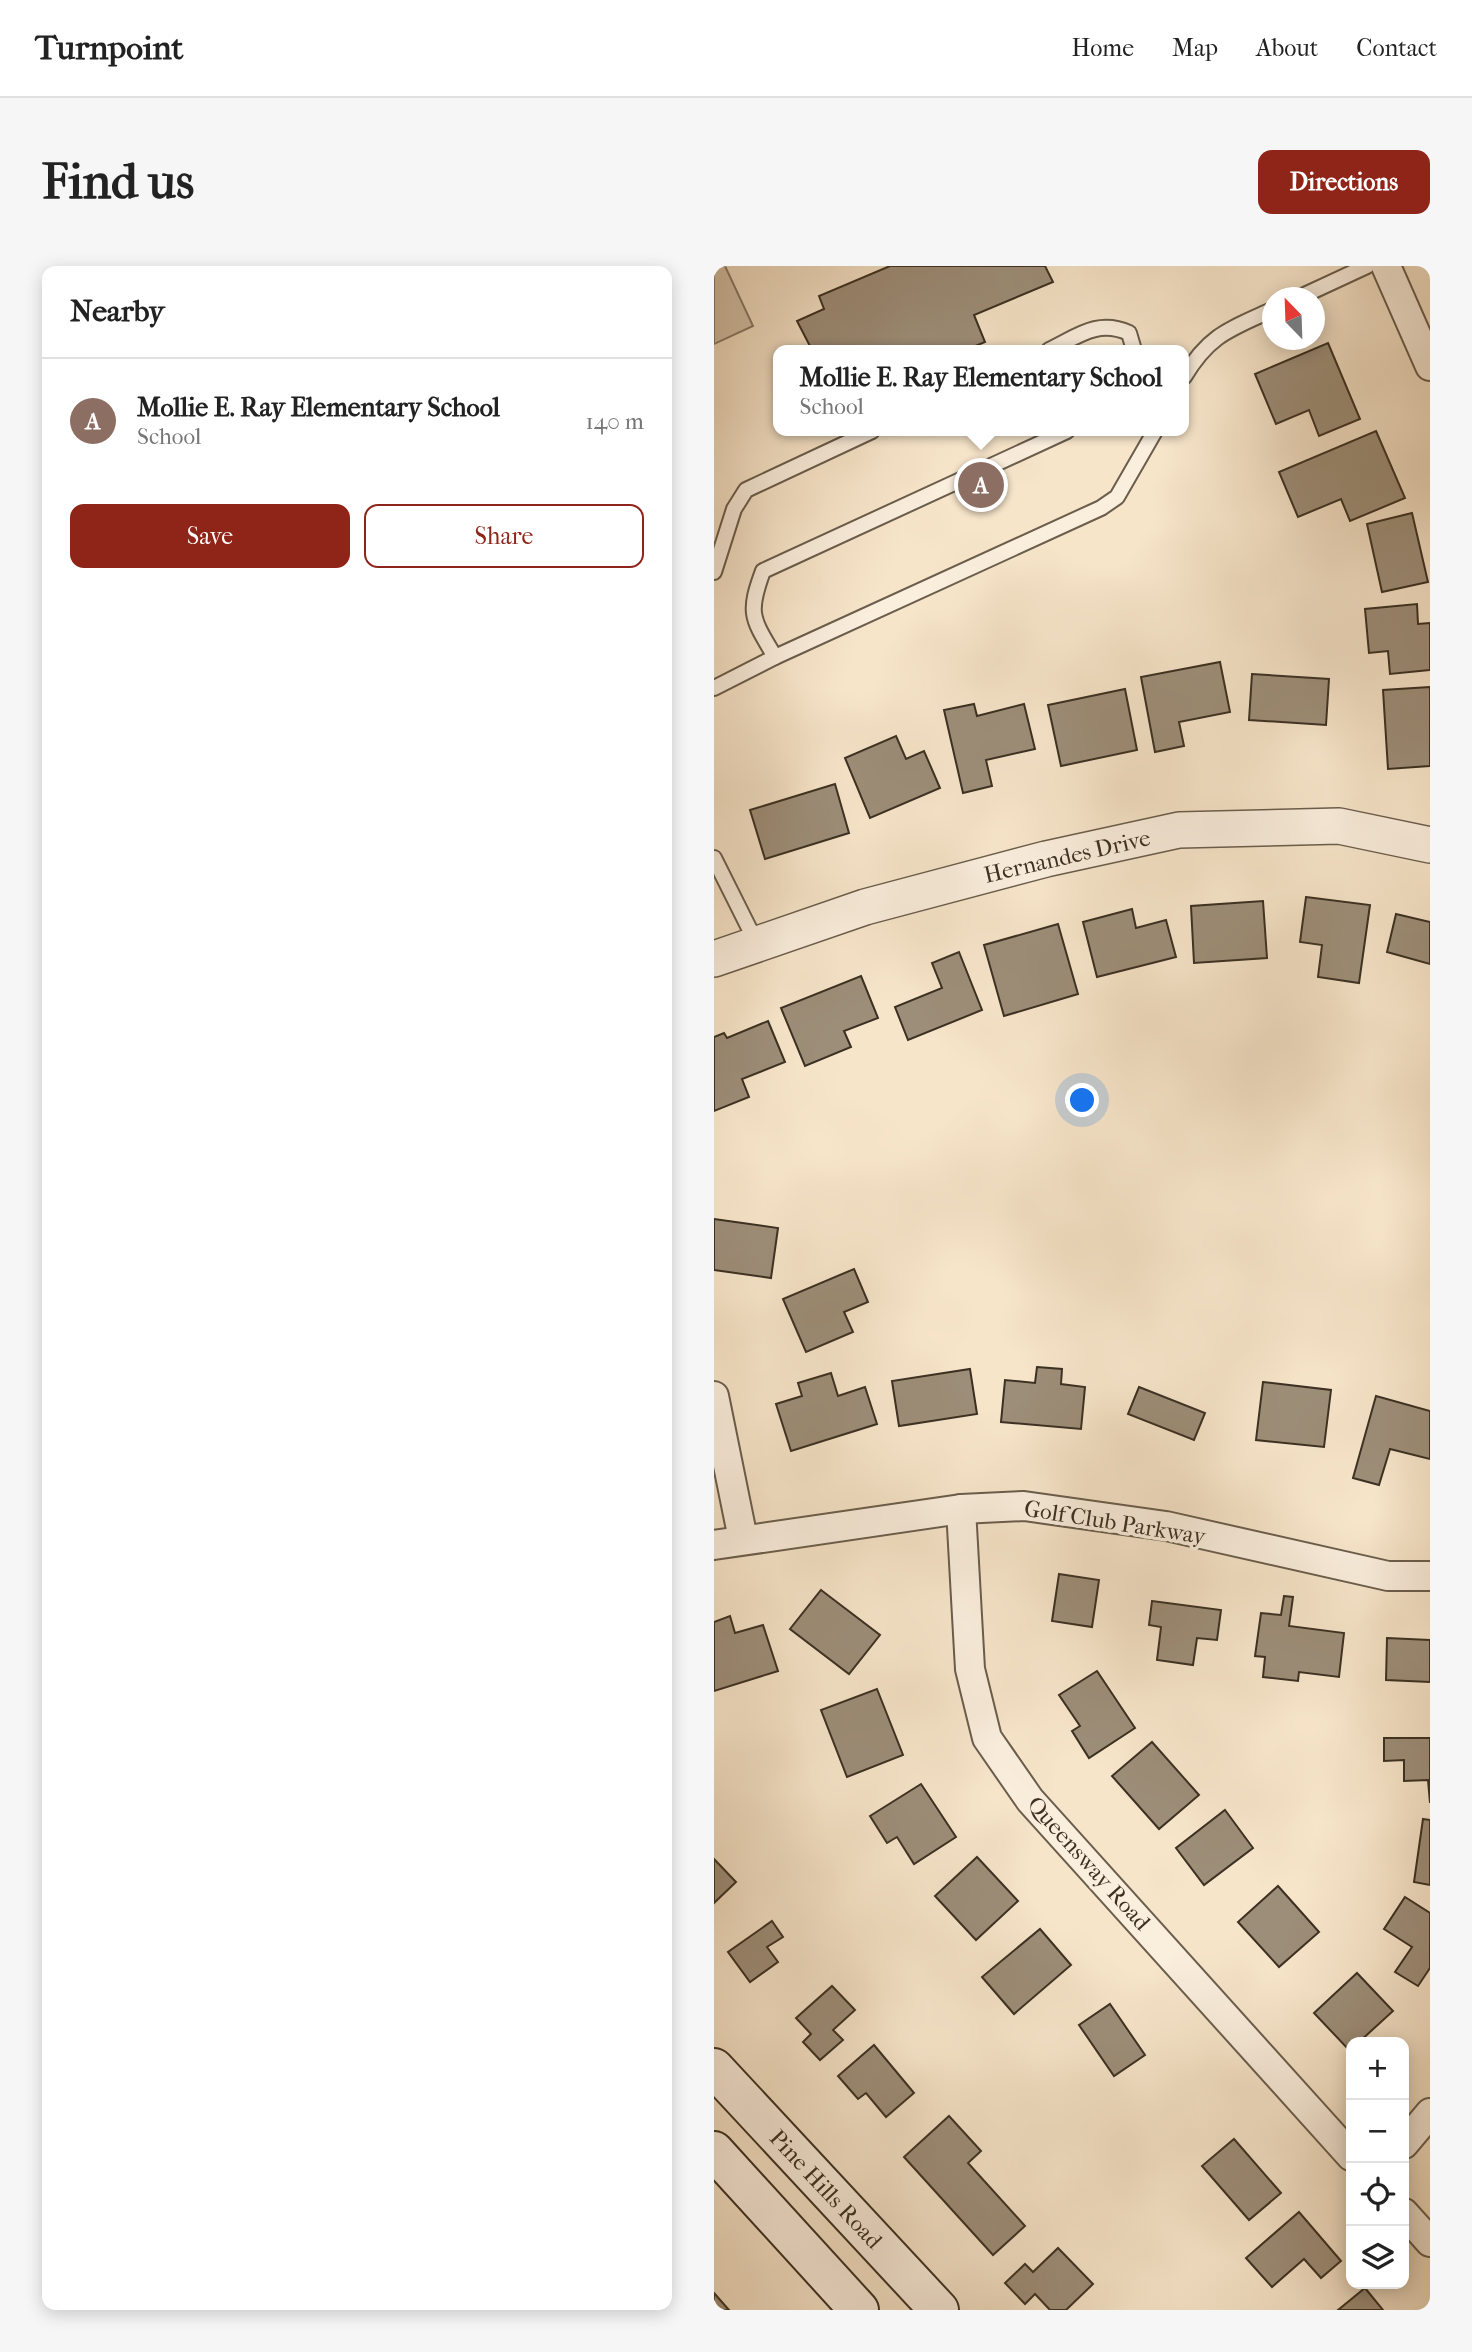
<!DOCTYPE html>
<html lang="en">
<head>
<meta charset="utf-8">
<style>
  :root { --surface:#fff; --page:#f6f6f6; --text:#222; --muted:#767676; --line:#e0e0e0; --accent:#8f2418 }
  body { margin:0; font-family:"IM FELL French Canon",serif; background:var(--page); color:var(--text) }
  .controls { position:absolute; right:21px; bottom:21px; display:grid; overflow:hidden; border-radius:14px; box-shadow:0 4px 18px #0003 }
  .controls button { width:63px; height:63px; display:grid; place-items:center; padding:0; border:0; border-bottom:2px solid var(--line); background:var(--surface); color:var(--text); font:35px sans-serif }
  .compass { position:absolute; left:548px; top:21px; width:63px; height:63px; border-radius:50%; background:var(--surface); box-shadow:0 4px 18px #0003; rotate:337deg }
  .you { position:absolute; left:369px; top:835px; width:24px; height:24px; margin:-18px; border:5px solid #fff; border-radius:50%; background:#1a73e8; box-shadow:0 0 0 10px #1a73e833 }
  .badge { display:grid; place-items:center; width:46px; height:46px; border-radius:50%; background:var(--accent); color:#fff; font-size:23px; font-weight:700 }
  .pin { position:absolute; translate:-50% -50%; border:4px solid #fff; box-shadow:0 2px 7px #0006 }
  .popup { position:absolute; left:59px; top:79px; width:416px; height:91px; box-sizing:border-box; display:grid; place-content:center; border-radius:14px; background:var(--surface); filter:drop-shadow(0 2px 5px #0005); font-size:23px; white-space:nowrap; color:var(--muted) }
  .popup b { font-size:26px; color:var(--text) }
  .popup::after { content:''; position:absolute; left:50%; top:100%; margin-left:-14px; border:14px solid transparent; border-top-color:var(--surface) }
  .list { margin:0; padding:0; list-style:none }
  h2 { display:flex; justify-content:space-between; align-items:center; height:91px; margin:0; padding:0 28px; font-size:30px }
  h2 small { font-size:23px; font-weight:400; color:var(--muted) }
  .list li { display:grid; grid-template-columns:46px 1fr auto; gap:21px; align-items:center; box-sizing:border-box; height:126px; padding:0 28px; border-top:2px solid var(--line) }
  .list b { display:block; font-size:26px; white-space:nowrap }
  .list p { margin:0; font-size:23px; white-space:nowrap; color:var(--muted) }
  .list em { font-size:23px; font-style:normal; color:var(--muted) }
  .actions { display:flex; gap:14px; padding:21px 28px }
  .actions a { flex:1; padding:16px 0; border:2px solid var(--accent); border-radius:14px; text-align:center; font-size:24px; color:var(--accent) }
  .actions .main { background:var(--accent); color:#fff }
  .icon { flex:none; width:38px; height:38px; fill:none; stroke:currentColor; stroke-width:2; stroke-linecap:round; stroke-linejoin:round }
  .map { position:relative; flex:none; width:716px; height:2044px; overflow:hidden; border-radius:14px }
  header { display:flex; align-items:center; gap:42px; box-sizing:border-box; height:98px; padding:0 35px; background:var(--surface); border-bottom:2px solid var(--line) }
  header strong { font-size:33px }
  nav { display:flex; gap:38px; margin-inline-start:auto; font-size:24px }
  .intro { display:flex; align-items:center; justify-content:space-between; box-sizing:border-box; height:168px; padding:0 42px }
  h1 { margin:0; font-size:49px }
  .button { padding:18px 32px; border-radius:14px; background:var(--accent); color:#fff; font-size:24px; font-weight:700 }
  main { display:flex; gap:42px; padding:0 42px }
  aside { flex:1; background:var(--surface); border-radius:14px; box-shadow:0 4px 18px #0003 }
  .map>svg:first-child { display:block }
  .green { fill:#d7c6ad; stroke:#897b68; stroke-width:2 }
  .building { fill:#9d8e79; stroke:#3b3022; stroke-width:2 }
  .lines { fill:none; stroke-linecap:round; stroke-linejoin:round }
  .service-casing { stroke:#6a5d4c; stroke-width:18 }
  .minor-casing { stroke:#6a5d4c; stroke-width:32 }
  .tertiary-casing { stroke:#6a5d4c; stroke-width:38 }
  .secondary-casing { stroke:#3b3022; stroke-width:42 }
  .service { stroke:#faeedd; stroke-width:14 }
  .minor { stroke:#faeedd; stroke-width:28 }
  .tertiary { stroke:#faeedd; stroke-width:35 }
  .secondary { stroke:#faeedd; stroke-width:38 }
  .labels { text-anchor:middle; stroke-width:7; stroke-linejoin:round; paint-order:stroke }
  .street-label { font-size:23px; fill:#3b3022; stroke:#faeedd }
</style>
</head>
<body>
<header>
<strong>Turnpoint</strong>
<nav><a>Home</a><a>Map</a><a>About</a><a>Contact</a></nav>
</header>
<div class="intro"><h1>Find us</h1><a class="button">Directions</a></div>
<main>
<aside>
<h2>Nearby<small></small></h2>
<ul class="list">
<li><span class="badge" style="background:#8d6e63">A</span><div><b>Mollie E. Ray Elementary School</b><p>School</p></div><em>140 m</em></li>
</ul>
<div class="actions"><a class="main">Save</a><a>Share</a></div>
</aside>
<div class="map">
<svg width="716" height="2044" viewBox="0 0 716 2044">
  <rect width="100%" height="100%" fill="#f7e5ca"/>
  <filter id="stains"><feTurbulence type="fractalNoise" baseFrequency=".00286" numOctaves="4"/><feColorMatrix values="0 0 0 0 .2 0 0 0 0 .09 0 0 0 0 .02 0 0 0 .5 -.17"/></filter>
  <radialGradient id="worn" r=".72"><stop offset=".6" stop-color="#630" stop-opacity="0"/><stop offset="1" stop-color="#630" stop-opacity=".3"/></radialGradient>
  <path class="green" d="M0,0H11L39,60L0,78Z"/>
  <g class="building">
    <path d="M176,0H331L339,16L260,49L271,76L252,84H98L83,55L110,43L105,30Z"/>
    <path d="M614,77L646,153L605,170L595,144L562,158L541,108Z"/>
    <path d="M662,165L691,232L636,255L627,233L584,251L565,206Z"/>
    <path d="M698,247L714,316L668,326L653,258Z"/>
    <path d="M703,338L704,358L716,357V404L676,408L674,385L655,387L651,343Z"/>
    <path d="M506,396L516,446L465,456L470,480L441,486L427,411Z"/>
    <path d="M538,408L615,413L612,459L535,454Z"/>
    <path d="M716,421V500L674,503L669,424Z"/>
    <path d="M411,423L423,484L347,500L334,439Z"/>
    <path d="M260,438L263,450L310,438L321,483L272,494L278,520L249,527L230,444Z"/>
    <path d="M182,470L192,493L210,485L226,522L156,552L131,492Z"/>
    <path d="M121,518L135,567L51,593L36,544Z"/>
    <path d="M592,631L656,639L645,717L604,711L608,679L586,676Z"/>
    <path d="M549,635L553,692L480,697L477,640Z"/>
    <path d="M418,643L422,662L452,654L462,691L383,711L369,656Z"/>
    <path d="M682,648L716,656V698L673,686Z"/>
    <path d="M344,658L364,728L290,750L270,679Z"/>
    <path d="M245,686L268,744L194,774L181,741L228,722L218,697Z"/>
    <path d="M147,710L164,752L130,765L137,781L91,800L67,742Z"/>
    <path d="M54,755L71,796L28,813L35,831L0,845V771L10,767L13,772Z"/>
    <path d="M0,953L64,962L57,1012L0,1004Z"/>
    <path d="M140,1003L154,1036L130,1046L139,1066L92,1086L69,1033Z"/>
    <path d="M323,1101L348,1103L347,1118L371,1121L367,1163L287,1156L291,1114L321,1117Z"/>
    <path d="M256,1103L263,1148L185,1160L178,1115Z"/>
    <path d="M117,1107L124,1130L151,1121L163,1158L77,1185L62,1138L88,1130L84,1117Z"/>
    <path d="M549,1116L617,1124L610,1181L542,1174Z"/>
    <path d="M425,1121L491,1147L480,1174L414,1148Z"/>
    <path d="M662,1130L716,1145V1193L676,1183L665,1219L639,1212Z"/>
    <path d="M345,1308L385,1314L378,1361L338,1355Z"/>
    <path d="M107,1324L166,1369L135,1408L76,1363Z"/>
    <path d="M570,1330L579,1331L575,1360L630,1367L625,1411L585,1406L584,1415L549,1411L551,1391L541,1390L547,1347L567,1349Z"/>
    <path d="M438,1335L507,1344L503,1374L483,1372L479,1399L443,1394L447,1361L435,1359Z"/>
    <path d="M16,1350L21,1367L49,1359L64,1405L0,1425V1356Z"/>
    <path d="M673,1372L716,1374V1416L672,1414Z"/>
    <path d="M383,1405L421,1462L375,1492L358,1465L366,1460L345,1429Z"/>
    <path d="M163,1423L189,1489L133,1511L107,1444Z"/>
    <path d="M670,1472H716V1537L714,1514L690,1515V1494L670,1495Z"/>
    <path d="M438,1476L485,1529L445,1563L398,1510Z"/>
    <path d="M207,1518L242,1571L200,1598L183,1571L173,1577L156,1550Z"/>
    <path d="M511,1544L539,1582L490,1619L462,1582Z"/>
    <path d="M709,1553L716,1554V1619L700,1616Z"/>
    <path d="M263,1591L304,1635L262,1674L221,1630Z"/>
    <path d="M0,1593L22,1616L0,1637Z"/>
    <path d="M564,1620L605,1666L565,1701L524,1656Z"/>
    <path d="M691,1631L716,1647V1702L704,1720L681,1706L698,1681L670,1663Z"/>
    <path d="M58,1655L69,1671L53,1681L64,1696L36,1716L14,1686Z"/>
    <path d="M326,1663L357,1699L300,1748L268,1711Z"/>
    <path d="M643,1707L679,1745L645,1776H637L636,1785L600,1747Z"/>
    <path d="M118,1720L141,1744L119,1764L129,1774L106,1794L89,1776L97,1768L82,1752Z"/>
    <path d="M396,1738L431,1789L400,1810L365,1759Z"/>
    <path d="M160,1779L200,1827L172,1851L152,1827L144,1833L124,1810Z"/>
    <path d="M235,1850L267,1885L254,1897L311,1960L279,1989L190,1891Z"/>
    <path d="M520,1873L567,1927L535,1954L488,1900Z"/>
    <path d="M585,1946L627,1995L607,2012L590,1993L558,2021L532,1992Z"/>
    <path d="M344,1982L379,2018L352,2044H336L321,2028L311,2038L291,2017L311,1998L319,2006Z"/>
    <path d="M651,2022L669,2044H624Z"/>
    <path d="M0,2027L15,2044H0Z"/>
  </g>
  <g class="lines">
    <defs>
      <g id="service">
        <path d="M584,32L653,0"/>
        <path d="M335,84C364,70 384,53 415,67L420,84"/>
        <path d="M470,111C495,69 516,63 558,44"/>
        <path d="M353,165L49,305C33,348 38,352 61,391L387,242L403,231L441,165"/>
        <path d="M0,306L20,243L32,224L158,165"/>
        <path d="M0,422L61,391"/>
        <path d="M0,592L43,678"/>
      </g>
      <g id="minor">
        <path d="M672,0L716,100"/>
        <path d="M0,1130L29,1273"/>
        <path d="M247,1243L256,1403L273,1472L316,1534L637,1890"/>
        <path d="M0,1279L247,1243L310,1240L452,1260L674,1310H716"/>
        <path d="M690,1878L716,1847"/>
        <path d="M690,1947L716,1976"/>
      </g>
      <path id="tertiary" d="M0,693L151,641L332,593L465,564L625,560L716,579"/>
      <g id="secondary">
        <path d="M0,1802L225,2044"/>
        <path d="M0,1885L145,2044"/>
      </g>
    </defs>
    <use href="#service" class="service-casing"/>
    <use href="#minor" class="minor-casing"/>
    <use href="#tertiary" class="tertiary-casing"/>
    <use href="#secondary" class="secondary-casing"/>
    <use href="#service" class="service"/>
    <use href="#minor" class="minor"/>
    <use href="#tertiary" class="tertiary"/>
    <use href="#secondary" class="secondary"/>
  </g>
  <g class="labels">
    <g class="street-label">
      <text transform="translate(353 590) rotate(-13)" y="8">Hernandes Drive</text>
      <text transform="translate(401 1256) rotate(9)" y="8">Golf Club Parkway</text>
      <text transform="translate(375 1597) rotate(48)" y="8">Queensway Road</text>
      <text transform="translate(112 1923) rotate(47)" y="8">Pine Hills Road</text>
    </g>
  </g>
  <rect width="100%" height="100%" filter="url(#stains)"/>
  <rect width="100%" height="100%" fill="url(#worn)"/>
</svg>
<div class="controls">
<button>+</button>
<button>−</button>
<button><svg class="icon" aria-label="locate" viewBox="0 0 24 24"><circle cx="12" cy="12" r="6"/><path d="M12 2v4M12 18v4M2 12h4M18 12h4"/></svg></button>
<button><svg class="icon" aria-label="layers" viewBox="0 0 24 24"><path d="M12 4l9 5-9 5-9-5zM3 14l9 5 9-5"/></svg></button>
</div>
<svg class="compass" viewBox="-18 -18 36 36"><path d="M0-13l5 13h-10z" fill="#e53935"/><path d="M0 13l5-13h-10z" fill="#767676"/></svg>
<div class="you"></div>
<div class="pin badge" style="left:267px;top:219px;background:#8d6e63">A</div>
<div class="popup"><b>Mollie E. Ray Elementary School</b>School</div>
</div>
</main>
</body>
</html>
